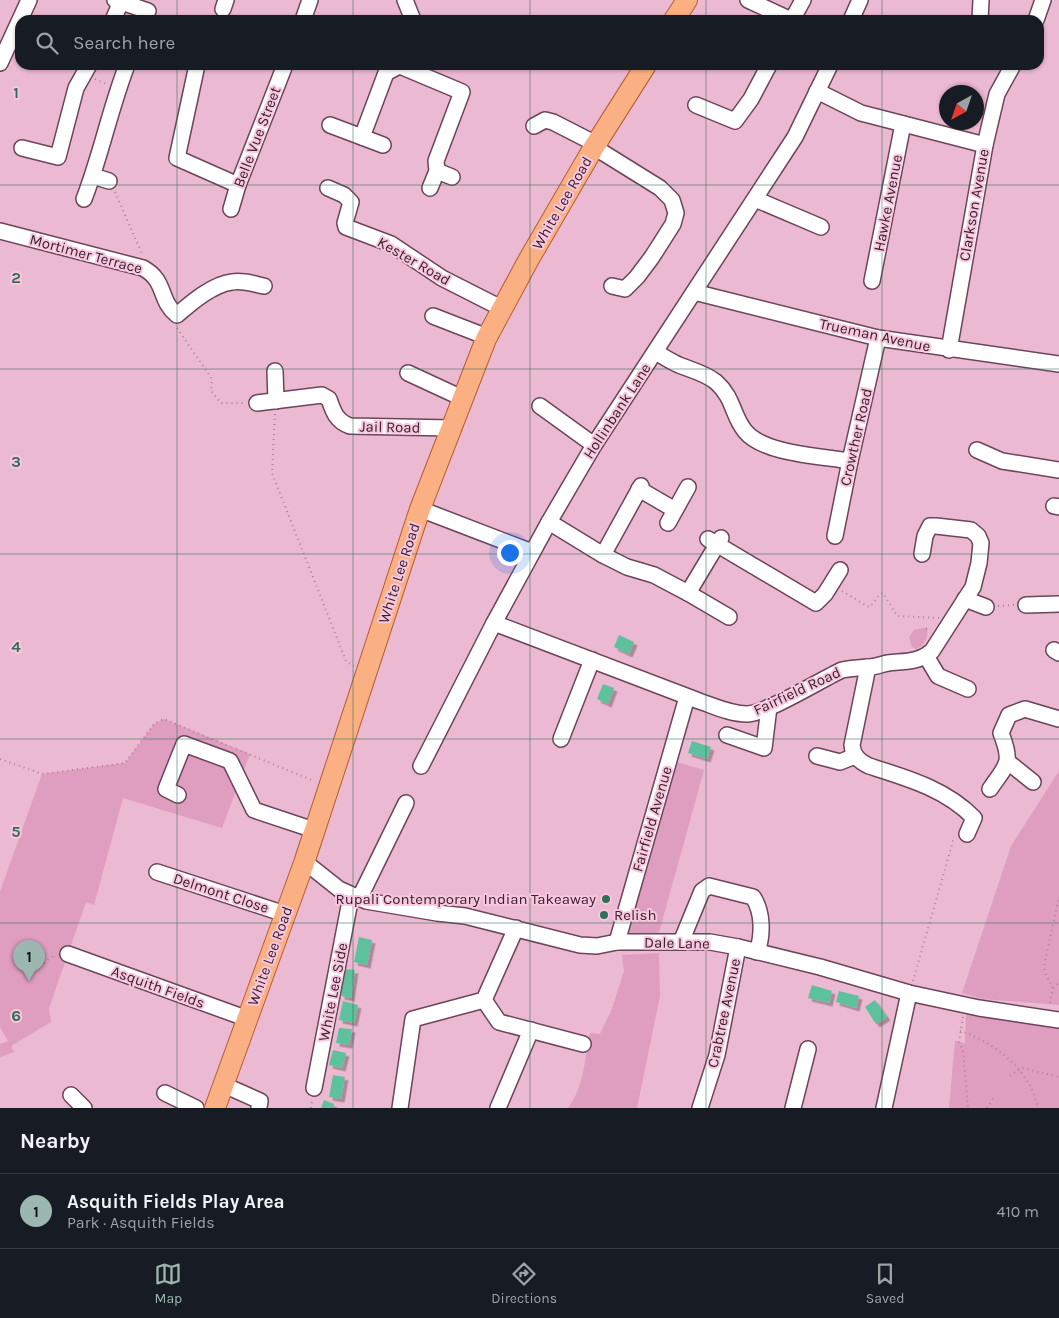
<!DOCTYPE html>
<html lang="en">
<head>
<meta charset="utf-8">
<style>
  :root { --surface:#171b24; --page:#20242c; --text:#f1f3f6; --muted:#9ea1a6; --line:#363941; --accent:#9bb7af }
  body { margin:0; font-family:Karla,sans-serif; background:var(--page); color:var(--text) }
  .compass { position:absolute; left:939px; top:85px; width:45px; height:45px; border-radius:50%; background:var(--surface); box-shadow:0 1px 4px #0004; rotate:220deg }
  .you { position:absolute; left:509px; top:552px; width:18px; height:18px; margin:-12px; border:4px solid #fff; border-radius:50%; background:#1a73e8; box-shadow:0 0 0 8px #1a73e833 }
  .badge { display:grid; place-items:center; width:32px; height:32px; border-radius:50%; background:var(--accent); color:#111; font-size:16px; font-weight:700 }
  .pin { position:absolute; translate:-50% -41px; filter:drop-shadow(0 1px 2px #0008) }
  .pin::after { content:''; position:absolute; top:26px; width:18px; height:15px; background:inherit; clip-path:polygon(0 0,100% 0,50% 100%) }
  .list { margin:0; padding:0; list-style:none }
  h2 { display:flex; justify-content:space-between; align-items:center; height:65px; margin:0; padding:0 20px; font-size:21px }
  h2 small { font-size:16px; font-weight:400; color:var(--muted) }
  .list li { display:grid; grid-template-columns:32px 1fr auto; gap:15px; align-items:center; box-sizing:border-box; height:75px; padding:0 20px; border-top:1px solid var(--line) }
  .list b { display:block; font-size:19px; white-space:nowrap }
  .list p { margin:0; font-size:16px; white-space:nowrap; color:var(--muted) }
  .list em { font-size:16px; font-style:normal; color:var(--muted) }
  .icon { flex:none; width:28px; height:28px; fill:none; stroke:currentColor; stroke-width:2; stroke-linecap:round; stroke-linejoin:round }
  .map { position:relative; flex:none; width:1059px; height:1108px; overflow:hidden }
  .search { position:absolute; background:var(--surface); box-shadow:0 1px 4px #0004; left:15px; right:15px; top:15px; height:55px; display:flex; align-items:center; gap:12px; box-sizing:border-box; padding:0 18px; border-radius:15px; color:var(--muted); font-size:19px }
  .sheet { height:140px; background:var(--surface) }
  nav { display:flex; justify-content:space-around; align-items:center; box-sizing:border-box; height:70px; border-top:1px solid var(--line); background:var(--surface); font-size:14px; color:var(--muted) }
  nav a { display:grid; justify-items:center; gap:2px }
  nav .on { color:var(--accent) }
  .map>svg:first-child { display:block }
  .green { fill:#df9dbf }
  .building { fill:#5dc19d; filter:url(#shadow) }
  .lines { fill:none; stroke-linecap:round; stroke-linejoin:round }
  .minor-casing { stroke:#6d4459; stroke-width:18 }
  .major-casing { stroke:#b55d2f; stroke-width:22 }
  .path { stroke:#a98295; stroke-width:2; stroke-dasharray:1 4; stroke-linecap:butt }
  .minor { stroke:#fff; stroke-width:15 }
  .major { stroke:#fbb083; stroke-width:20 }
  .grid { fill:none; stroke:#326e58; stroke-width:1; stroke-opacity:0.55 }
  .poi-dot { fill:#326e58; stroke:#f8c6de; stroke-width:2 }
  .labels { text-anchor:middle; stroke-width:4; stroke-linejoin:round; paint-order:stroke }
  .street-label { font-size:15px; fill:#36232c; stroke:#f8c6de }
  .poi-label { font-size:15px; fill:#36232c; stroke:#f8c6de; text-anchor:end }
  .grid-label { font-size:16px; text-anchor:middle; font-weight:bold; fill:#326e58; stroke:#f8c6de; stroke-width:4; stroke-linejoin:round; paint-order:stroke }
</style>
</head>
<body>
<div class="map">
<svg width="1059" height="1108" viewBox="0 0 1059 1108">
  <defs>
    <filter id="shadow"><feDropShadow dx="3.5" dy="3.5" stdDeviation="0" flood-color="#0004"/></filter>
  </defs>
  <rect width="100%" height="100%" fill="#ebb9d1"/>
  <g class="green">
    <path d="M927,627C929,635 925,646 916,649L912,647L909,637L914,630Z"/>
    <path d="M164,719L250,754L222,828L123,798L94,905L86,902L49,1008L51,1022L11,1046L14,1052L0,1057V1044L8,1041L0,1027V892L42,774L125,763L154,724Z"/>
    <path d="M673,761L704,770L658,936L630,937L625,933Z"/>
    <path d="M1059,771V1005L983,999L962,993L1011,846Z"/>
    <path d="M659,953L660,996L637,1108H568C584,1088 585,1057 590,1033L600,1034L612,1009L624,971L622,955Z"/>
    <path d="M970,1011L1059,1023V1108H949L955,1041L965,1043L966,1016Z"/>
  </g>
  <g class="building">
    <path d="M619,635L634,642L629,654L614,647Z"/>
    <path d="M603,684L614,688L608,704L597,699Z"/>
    <path d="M692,741L711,747L707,759L688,753Z"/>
    <path d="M359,937L372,940L367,965L354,962Z"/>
    <path d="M344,969L355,970L351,998L341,996Z"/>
    <path d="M812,985L832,991L829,1003L808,998Z"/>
    <path d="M839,991L859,996L856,1008L836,1002Z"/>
    <path d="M875,1000L887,1017L876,1024L865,1007Z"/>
    <path d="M343,1001L358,1005L354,1023L339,1020Z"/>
    <path d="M339,1028L352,1029L349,1045L336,1043Z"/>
    <path d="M333,1050L346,1053L342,1068L329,1065Z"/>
    <path d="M333,1075L345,1077L341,1099L329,1097Z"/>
    <path d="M324,1100L334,1104L333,1108H321Z"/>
  </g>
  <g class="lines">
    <defs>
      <g id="minor">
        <path d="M115,0L148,11"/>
        <path d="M405,0L413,20"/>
        <path d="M748,0L791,20"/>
        <path d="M223,9L226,0"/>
        <path d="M113,20L121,2"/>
        <path d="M303,20L310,0"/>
        <path d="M792,20L803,0"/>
        <path d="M851,20L860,0"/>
        <path d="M980,20L981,0"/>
        <path d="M1036,20L1043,0"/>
        <path d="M0,63L29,0"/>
        <path d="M197,65L177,158L238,185"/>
        <path d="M400,66L462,92L436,161L437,171L430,188"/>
        <path d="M817,91L861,113L985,145"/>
        <path d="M696,105L735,121L751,99L769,65"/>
        <path d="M330,125L383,145"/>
        <path d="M534,126L545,120L553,122L596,144"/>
        <path d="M362,137L386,73L401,65"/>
        <path d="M594,147L660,188L672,200L676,213L673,224L652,257L637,277L625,289L612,286"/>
        <path d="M22,148L58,157L76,88L89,65"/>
        <path d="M437,171L452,177"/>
        <path d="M93,176L109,181"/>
        <path d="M328,188L344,195L351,202L345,223L346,227L391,244L442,278L503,309"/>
        <path d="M84,199C101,155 110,109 127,65"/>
        <path d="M755,199L821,227"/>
        <path d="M231,209L238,185L285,65"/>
        <path d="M0,231L143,268C167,281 158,300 177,315C191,303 213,284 232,282C243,280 254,284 264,286"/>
        <path d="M872,281L903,124"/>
        <path d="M694,292L878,338L1059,364"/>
        <path d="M433,316L487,337"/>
        <path d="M949,350L985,145L997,94L1013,65"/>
        <path d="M655,352C663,356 670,361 679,365C691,370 705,373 716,382C734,398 732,415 745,431C763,454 821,456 850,461"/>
        <path d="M275,371L276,401"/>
        <path d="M408,373L462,398"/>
        <path d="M257,403L322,395L329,399C333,411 336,421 350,426L451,428"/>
        <path d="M540,406L594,445"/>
        <path d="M977,450L1002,461L1059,470"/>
        <path d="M639,489L675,510"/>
        <path d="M1054,506L1059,507"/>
        <path d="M420,509L532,552"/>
        <path d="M549,522L603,555L627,567L654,575L688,593L729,617"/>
        <path d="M668,523L688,487"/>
        <path d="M835,536L850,461L878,338"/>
        <path d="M708,539L816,603L825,594L840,570"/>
        <path d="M603,555L641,486"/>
        <path d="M688,593L721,538"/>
        <path d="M965,599L986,607"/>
        <path d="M1026,605L1059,604"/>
        <path d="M494,623L699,701C714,706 730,714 747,714C766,714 822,679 842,670C852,668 860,668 869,667C876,667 882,664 888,663C905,661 918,663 932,651L973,587L979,563L981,543L978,536L971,530L936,526H930L925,536L922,554"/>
        <path d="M1054,650L1059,653"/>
        <path d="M926,656L938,676L968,689"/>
        <path d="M868,667L852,745C853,756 859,761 869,766C907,778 946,789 974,818L967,834"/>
        <path d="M727,735L764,748L769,707"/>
        <path d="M561,739L592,660"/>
        <path d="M817,756L840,762L855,756"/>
        <path d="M1008,762L1033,782"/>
        <path d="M421,766L494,623L549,522L594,445L795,137L830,65"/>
        <path d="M990,789C1007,764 1013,764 1001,733L1009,715L1025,709L1059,719"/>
        <path d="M178,795L166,789L184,744L230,761L254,810L314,830"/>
        <path d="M305,862L339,889L366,901L437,913L465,916L580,945L597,946L617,942H710L738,947L820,967L909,993L979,1008L1059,1020"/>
        <path d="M157,872L285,914"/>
        <path d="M359,899L406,803"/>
        <path d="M617,942L687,697"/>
        <path d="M681,942L702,891L709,886L753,897C763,912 763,935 757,952"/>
        <path d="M68,954L248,1019"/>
        <path d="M484,1000L499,1022L583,1044"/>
        <path d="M224,1085L260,1101L259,1107"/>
        <path d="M314,1088L351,896"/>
        <path d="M165,1093L196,1108"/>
        <path d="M71,1095L84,1108"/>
        <path d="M400,1108L413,1019L484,1000L516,928"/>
        <path d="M498,1108L531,1030"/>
        <path d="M700,1108L717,1055L738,947"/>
        <path d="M793,1108L808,1049"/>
        <path d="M884,1108L909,993"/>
      </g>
      <g id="major">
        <path d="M674,20L687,0"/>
        <path d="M215,1108L304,863L420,509L486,339L529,259L594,147L646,65"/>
      </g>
    </defs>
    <use href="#minor" class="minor-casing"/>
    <use href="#major" class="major-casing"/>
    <g class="path">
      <path d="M95,79L106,84"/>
      <path d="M115,192L142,254"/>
      <path d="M177,328L212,379L211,391L221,403H244"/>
      <path d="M275,414L272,473L346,661L354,666"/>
      <path d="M842,591L867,606L870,607L880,594L883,593L897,616L939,618"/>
      <path d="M998,606L1014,605"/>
      <path d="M926,629L931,628"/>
      <path d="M236,749L314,781"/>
      <path d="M0,759L42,774L125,763L154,724L164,719L231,747"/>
      <path d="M34,961L44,963L55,954"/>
      <path d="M913,981L953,841L957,839"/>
      <path d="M1053,988L1046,975L1044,966L1059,897"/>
      <path d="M1050,1003L1053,988L1059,982"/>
      <path d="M963,1017L959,1042L963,1050L968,1108"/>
      <path d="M960,1031C995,1042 1031,1071 1038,1108"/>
      <path d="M1010,1076L1022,1068L1059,1077"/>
      <path d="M311,1108L312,1100"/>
      <path d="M987,1108L995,1096"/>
    </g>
    <use href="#minor" class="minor"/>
    <use href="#major" class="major"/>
  </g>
  <path class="grid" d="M177,0V20M353,0V20M530,0V20M706,0V20M882,0V20M177,65V1108M353,65V1108M530,65V1108M706,65V1108M882,65V1108M0,185H1059M0,369H1059M0,554H1059M0,739H1059M0,923H1059"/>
  <g class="poi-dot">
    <circle cx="606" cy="899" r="5"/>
    <circle cx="604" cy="915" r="5"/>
  </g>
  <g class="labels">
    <g class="street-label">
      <text transform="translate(257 137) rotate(-69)" y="5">Belle Vue Street</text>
      <text transform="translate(562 203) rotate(-60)" y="5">White Lee Road</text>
      <text transform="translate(888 203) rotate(-79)" y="5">Hawke Avenue</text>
      <text transform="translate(974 205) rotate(-80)" y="5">Clarkson Avenue</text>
      <text transform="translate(86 254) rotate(15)" y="5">Mortimer Terrace</text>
      <text transform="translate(414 261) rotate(30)" y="5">Kester Road</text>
      <text transform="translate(875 335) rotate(12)" y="5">Trueman Avenue</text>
      <text transform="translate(617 411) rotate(-57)" y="5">Hollinbank Lane</text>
      <text transform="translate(390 427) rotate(1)" y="5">Jail Road</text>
      <text transform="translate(856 437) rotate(-77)" y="5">Crowther Road</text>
      <text transform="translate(399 573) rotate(-72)" y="5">White Lee Road</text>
      <text transform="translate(797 691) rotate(-25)" y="5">Fairfield Road</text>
      <text transform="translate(652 819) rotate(-74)" y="5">Fairfield Avenue</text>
      <text transform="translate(221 893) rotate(18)" y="5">Delmont Close</text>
      <text transform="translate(677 943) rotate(1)" y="5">Dale Lane</text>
      <text transform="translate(270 956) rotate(-70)" y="5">White Lee Road</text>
      <text transform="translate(158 987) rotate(20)" y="5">Asquith Fields</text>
      <text transform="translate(333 992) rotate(-79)" y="5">White Lee Side</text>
      <text transform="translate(724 1013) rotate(-78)" y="5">Crabtree Avenue</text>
    </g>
    <g class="poi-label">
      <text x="596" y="904">Rupali Contemporary Indian Takeaway</text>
      <text x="614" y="920" text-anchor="start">Relish</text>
    </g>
  </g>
  <g class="grid-label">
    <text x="16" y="98">1</text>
    <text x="16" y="283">2</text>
    <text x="16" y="467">3</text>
    <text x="16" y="652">4</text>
    <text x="16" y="837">5</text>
    <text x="16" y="1021">6</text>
  </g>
</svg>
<svg class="compass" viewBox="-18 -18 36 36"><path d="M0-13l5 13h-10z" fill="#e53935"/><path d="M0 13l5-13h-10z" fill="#9ea1a6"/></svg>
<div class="you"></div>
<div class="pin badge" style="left:29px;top:981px">1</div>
<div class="search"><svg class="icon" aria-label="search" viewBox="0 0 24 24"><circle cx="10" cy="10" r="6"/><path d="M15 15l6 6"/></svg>Search here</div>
</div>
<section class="sheet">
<h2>Nearby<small></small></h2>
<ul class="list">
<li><span class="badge">1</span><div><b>Asquith Fields Play Area</b><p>Park · Asquith Fields</p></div><em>410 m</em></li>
</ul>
</section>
<nav>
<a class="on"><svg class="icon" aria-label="map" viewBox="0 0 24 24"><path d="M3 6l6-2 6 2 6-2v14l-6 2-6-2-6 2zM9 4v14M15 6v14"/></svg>Map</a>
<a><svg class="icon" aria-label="directions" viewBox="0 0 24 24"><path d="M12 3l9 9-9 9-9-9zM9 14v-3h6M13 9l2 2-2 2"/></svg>Directions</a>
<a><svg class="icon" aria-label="saved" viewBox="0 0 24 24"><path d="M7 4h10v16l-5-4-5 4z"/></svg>Saved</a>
</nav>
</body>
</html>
